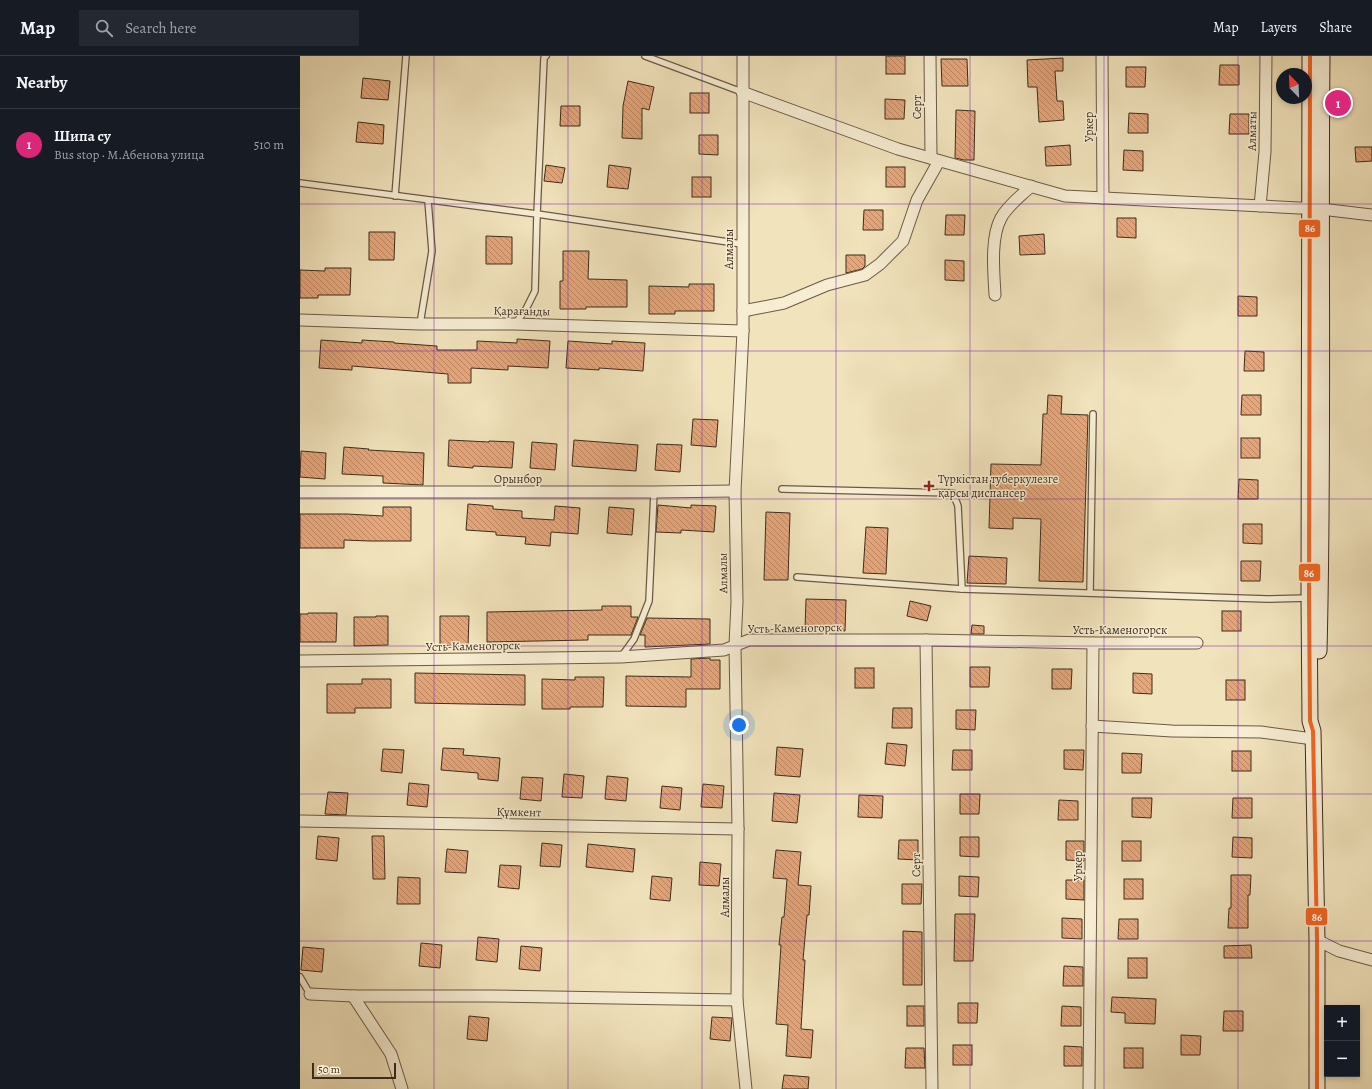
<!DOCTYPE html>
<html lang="en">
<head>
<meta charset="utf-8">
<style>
  :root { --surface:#171b24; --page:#242831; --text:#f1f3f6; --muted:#9ea1a6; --line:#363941; --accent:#db2777 }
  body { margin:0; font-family:Alegreya,serif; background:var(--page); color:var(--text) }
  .controls { position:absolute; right:12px; bottom:12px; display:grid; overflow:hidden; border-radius:0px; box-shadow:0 2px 6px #0003 }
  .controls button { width:36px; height:36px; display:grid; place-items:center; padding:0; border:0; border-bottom:1px solid var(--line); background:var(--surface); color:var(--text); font:20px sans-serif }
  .compass { position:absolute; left:976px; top:12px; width:36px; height:36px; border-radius:50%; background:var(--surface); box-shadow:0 2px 6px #0003; rotate:337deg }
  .scale { position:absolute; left:12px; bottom:10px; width:84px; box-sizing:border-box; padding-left:4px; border:2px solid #3f2b1d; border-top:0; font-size:11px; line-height:14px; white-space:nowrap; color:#3f2b1d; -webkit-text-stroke:3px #f6edd3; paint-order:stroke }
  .you { position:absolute; left:439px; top:669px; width:14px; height:14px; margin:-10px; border:3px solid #fff; border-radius:50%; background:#1a73e8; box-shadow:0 0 0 6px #1a73e833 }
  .badge { display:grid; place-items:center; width:26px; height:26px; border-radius:50%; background:var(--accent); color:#fff; font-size:13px; font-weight:700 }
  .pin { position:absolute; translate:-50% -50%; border:2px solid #fff; box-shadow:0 1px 4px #0006 }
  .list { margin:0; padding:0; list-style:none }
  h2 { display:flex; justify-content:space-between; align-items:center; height:52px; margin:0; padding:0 16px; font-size:17px }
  h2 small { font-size:13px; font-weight:400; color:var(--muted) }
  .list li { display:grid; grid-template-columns:26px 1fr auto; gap:12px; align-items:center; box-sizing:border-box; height:72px; padding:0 16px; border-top:1px solid var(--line) }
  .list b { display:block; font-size:15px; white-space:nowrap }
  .list p { margin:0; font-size:13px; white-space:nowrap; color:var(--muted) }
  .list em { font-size:13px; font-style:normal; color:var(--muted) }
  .icon { flex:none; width:22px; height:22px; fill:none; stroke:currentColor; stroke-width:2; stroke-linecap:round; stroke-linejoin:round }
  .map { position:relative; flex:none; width:1072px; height:1033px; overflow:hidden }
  header { display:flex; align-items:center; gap:24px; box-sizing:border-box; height:56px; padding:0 20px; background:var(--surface); border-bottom:1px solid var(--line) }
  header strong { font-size:19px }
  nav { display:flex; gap:22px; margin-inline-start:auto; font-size:14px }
  .search { width:280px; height:36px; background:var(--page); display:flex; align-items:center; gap:10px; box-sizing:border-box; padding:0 14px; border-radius:0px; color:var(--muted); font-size:15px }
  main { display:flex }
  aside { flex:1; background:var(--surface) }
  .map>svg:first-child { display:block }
  .building { fill:url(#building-back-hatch); stroke:#3f2b1d }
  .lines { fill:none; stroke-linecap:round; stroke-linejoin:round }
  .lane-casing { stroke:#6c5945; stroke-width:8 }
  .street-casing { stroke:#6c5945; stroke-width:13 }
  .secondary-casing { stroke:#3f2b1d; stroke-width:17 }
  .lane { stroke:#f6edd3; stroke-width:5.5 }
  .street { stroke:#f6edd3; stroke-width:11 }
  .secondary { stroke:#f6edd3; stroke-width:15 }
  .bus-1-casing { stroke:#f6edd3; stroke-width:7 }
  .bus-1 { stroke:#f26522; stroke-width:4 }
  .grid { fill:none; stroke:#7b2cbf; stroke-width:1; stroke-opacity:0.55 }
  .poi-dot { fill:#8f2418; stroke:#f6edd3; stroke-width:1.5 }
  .labels { text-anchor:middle; stroke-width:3; stroke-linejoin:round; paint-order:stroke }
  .street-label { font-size:12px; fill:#3f2b1d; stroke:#f6edd3 }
  .poi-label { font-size:12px; fill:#3f2b1d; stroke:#f6edd3; text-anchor:start }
  .line-badge { stroke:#f6edd3; stroke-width:1.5 }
  .badge-label { font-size:11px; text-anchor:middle; font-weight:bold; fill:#fff }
</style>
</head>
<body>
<header>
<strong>Map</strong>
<div class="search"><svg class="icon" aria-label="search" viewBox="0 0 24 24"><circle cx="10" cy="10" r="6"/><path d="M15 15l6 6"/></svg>Search here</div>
<nav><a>Map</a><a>Layers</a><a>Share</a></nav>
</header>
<main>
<aside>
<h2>Nearby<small></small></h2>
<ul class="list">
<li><span class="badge">1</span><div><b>Шипа су</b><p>Bus stop · М.Абенова улица</p></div><em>510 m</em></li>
</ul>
</aside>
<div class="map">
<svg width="1072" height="1033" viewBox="0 0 1072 1033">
  <defs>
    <pattern id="building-back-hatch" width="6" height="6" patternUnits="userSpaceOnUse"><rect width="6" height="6" fill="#e5a67a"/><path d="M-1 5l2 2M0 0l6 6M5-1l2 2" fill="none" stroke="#bb8763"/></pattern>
  </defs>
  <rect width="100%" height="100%" fill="#f1e3bc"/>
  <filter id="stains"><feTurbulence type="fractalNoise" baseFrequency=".005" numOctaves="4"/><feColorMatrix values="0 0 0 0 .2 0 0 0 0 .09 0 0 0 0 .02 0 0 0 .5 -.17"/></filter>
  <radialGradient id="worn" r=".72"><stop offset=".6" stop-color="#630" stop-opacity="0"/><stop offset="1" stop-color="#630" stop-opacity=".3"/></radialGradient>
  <g class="building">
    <rect x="586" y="0" width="19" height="18"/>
    <path d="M763,2V15H755L757,45H763L764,64L739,66L737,31H728L727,4Z"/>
    <path d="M641,3H667L668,30H642Z"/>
    <path d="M920,9H939V29H919Z"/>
    <path d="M826,11H846L845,31H826Z"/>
    <path d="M63,22L90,25L88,44L61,42Z"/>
    <path d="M328,25L354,31L349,54L342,52V83L322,82L323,50Z"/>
    <rect x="390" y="37" width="19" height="20"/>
    <path d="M585,43L605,44L604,63H585Z"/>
    <path d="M261,50H280V70H260Z"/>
    <path d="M656,54L675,55L674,104H664L655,102Z"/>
    <path d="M829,57L848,58V77H828Z"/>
    <path d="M930,58H949V78H929Z"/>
    <path d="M58,66L84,69L83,88L56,86Z"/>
    <path d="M399,79H418V99L399,98Z"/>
    <path d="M770,89L771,109L746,110L745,91Z"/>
    <path d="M1055,91H1072V105L1056,106Z"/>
    <path d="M824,94L843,95V115L823,114Z"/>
    <path d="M246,109L265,112L262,127L244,125Z"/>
    <path d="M309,109L331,112L328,133L307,131Z"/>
    <rect x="586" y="111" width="19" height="20"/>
    <rect x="392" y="121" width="19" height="20"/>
    <path d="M564,154H583V174H563Z"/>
    <path d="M646,159H665L664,179H645Z"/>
    <path d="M817,162H836V182L817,181Z"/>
    <path d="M69,176H95L94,204H69Z"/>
    <path d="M744,178L745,198L720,199L719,180Z"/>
    <path d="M186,180L212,181V208H186Z"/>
    <path d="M263,195H289L288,223L327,224V251H286V253H260V225H263Z"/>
    <path d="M546,199H565V210L562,213L546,217Z"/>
    <path d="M645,204L664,205V225L645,224Z"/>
    <path d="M25,212H51L50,239H18V242H0V214L25,215Z"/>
    <path d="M389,228H414V255H375V258H349V230L389,231Z"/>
    <path d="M938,240L957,241V260H938Z"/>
    <path d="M217,283L250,285L248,312L208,310V314L171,312V327H148V318L52,310V314L19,312L21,284L62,287V284L94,286V287L137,290V294H177V285L217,287Z"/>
    <path d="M268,285L312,288V285L345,287L343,315L299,312V314L266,312Z"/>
    <path d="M945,295L964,296V315H944Z"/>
    <path d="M748,339L762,340L761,358L788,359L783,526L739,525L741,463L713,462V473L689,472L691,408L741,409L743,358H747Z"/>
    <path d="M942,339H961V359H941Z"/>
    <path d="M393,363L418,364L416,391L391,389Z"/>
    <rect x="941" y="382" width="19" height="20"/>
    <path d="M149,384L189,386V385L214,386L212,412L173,410V412L148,410Z"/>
    <path d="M274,384L338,389L336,415L272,410Z"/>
    <path d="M232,386L257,388L255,414L230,412Z"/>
    <path d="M357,388L382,389L380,416L355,414Z"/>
    <path d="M44,391L69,393L68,394L124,397L123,429L83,427V420L42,418Z"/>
    <path d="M1,395L26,397L25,423L0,421Z"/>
    <path d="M939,423L958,424V443H938Z"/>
    <path d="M168,448L193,450V453L222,455V462L254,464L255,450L280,452L278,478L251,476L250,490L225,488L226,481L196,479V476L166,474Z"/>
    <path d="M358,449L391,452V449L416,450L414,476L381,474V477L356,476Z"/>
    <path d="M83,451H111V485H70L44,484V492H0V458H47L83,460Z"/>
    <path d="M309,451L334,453L332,479L307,477Z"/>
    <path d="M466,456L490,457L488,524H464Z"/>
    <path d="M943,468H962V488L943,487Z"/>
    <path d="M566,471L588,472L586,518L563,517Z"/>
    <path d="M669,500L707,502L706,528L667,527Z"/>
    <path d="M941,505H961L960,525H941Z"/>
    <path d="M506,543L546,544L545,575L505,573Z"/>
    <path d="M610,545L631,550L627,565L607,560Z"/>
    <path d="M302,550H331V561H338L331,579H288V584L187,586V556L302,554Z"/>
    <rect x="922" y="555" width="19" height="20"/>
    <path d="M8,557H37L36,586H0V558H8Z"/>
    <path d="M76,560H88V589L54,590V561H76Z"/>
    <path d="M140,560H169L168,590H140Z"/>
    <path d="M347,562L410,563V588L345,591V579H340Z"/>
    <path d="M672,569L684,570V578H671Z"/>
    <path d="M410,602V604H420V633H386V651L326,650V620L391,621V603Z"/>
    <path d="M670,611H690L689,631H670Z"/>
    <rect x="555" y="612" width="19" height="20"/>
    <path d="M752,613H772L771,633H752Z"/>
    <path d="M115,617L225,619V649L115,647Z"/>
    <path d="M833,617L852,618V638L833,637Z"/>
    <path d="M275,621H304L303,651H270V653H242V623L275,624Z"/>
    <path d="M62,623H91V652H55V657H27V628H62Z"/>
    <rect x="926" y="624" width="19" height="20"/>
    <path d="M593,652H612V672H592Z"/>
    <path d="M656,654H676L675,674L656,673Z"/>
    <path d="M587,687L607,689L605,710L585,708Z"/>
    <path d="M477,691L503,693L500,721L475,719Z"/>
    <path d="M143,692L164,693L163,699L200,702L198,725L178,723V717L141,714Z"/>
    <path d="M83,693L104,694L102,717L81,715Z"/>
    <path d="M653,694H672V714H652Z"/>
    <path d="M764,694H784L783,714L764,713Z"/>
    <rect x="932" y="695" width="19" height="20"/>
    <path d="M822,697L842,698L841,717H822Z"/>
    <path d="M264,718L284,720L282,742L262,741Z"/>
    <path d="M307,720L328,722L326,745L305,743Z"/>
    <path d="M222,721L243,722L241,745L220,743Z"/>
    <path d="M109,727L129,729L127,751L107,749Z"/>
    <path d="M403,728L424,730L422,752L401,751Z"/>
    <path d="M362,730L382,732L380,754L360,752Z"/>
    <path d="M28,736L48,737L46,759L25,758Z"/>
    <path d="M474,737L500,739L497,767L472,765Z"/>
    <path d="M660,738H680L679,758H660Z"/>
    <path d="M559,739L583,740L582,762L558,761Z"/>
    <path d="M832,742H852L851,762L832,761Z"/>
    <path d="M933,742H952V762H932Z"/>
    <path d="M759,744L778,745V764H758Z"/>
    <path d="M18,780L39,782L37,805L16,803Z"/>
    <path d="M72,780H84L85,823H73Z"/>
    <path d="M660,781H679V801L660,800Z"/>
    <path d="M933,781L952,782V802L932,801Z"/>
    <path d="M599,784H618V804L598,803Z"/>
    <path d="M766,785H784V805L766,804Z"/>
    <rect x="822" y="785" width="19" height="20"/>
    <path d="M242,787L262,789L260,811L240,810Z"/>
    <path d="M288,788L335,793L333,816L286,811Z"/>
    <path d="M147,793L168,795L166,817L145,816Z"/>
    <path d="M476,794L501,796L498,829L511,830L509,859H507L503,904H505L501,973L513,974L511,1002L486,1000L488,969L476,968L481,889H479L482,861H484L487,823L473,822Z"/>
    <path d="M400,806L421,808L419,830L399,829Z"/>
    <path d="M200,809L221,810L219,833L198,831Z"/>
    <path d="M931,819H951L950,839H948V872H928L929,852H931Z"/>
    <path d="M352,820L372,822L370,845L350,843Z"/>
    <path d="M659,820L679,821L678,841L659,840Z"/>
    <path d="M98,821L120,822V848H97Z"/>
    <rect x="824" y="823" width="19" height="20"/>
    <path d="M766,824H784V844L766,843Z"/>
    <path d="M602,828H622L621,848H602Z"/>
    <path d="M655,858H675L673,905H654Z"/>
    <path d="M762,862L782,863V883L762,882Z"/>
    <path d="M819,863H838V883H818Z"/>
    <path d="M603,875L622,876V929H603Z"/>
    <path d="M178,881L199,883L197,906L176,904Z"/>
    <path d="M121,887L142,889L140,912L119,910Z"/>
    <path d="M951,889L952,902H924V890Z"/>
    <path d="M221,890L242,892L240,915L219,913Z"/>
    <path d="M3,891L24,893L22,916L1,914Z"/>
    <rect x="828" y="902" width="19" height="20"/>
    <path d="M764,910L783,911V930H763Z"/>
    <path d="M812,941L856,943L855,968L825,967V957L811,956Z"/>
    <path d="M658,947H678L677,967H658Z"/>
    <rect x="607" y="950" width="17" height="20"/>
    <path d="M762,950L781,951V970H761Z"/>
    <path d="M924,955H943V975H923Z"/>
    <path d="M169,960L189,962L187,985L167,983Z"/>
    <path d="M412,961L432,962L430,985L410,983Z"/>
    <path d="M881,979L901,980L900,999H881Z"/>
    <rect x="653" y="989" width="19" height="20"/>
    <path d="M764,990L782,991V1010H764Z"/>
    <path d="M606,992H624L625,1012H605Z"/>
    <rect x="824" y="992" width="19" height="20"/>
    <path d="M484,1019L509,1021L508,1033H482Z"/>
  </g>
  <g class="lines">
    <defs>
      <g id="lane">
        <path d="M345,0L442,36"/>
        <path d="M0,127L237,158L442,188"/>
        <path d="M95,140L106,0"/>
        <path d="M120,268L132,195L128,145"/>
        <path d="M215,268L226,253L235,235L237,158L244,2L246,0"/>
        <path d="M482,433L653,437L658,450L662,533"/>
        <path d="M497,521L662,533L967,543L1008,542"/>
        <path d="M790,537L793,358"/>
        <path d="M321,601L334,583L349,545L354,436"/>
        <path d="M0,921L10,938"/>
      </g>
      <g id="street">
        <path d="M443,0V275L435,435L437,546L435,589L438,773L437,944L446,1033"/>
        <path d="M630,0L631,102"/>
        <path d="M802,0L803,142"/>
        <path d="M442,36L598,93L765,140L999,152H1010"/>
        <path d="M960,150L965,96L966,0"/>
        <path d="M1021,153L1072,159"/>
        <path d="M695,239C694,218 690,182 701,162C707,150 721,140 731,130"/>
        <path d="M443,255L484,247L527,229L565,219L580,208L603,185L617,144L639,105"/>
        <path d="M0,264L120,268H215L443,275"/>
        <path d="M0,436H354L435,435"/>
        <path d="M626,584L632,1033"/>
        <path d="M0,605L321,601L424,594L449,584H626L793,587H897"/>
        <path d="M792,670L872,675L961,676L1013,683"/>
        <path d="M0,765L438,773"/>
        <path d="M1017,884L1039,895L1072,904"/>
        <path d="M10,938L53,940H190L437,944"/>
        <path d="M53,940L91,998L102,1033"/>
        <path d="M789,1033L793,587"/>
      </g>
      <g id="secondary">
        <path d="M1010,0L1009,542L1010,665L1013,675L1017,884V1033"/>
        <path d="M1019,595C1024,397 1020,198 1022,0"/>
      </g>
    </defs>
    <use href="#lane" class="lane-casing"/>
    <use href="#street" class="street-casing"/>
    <use href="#secondary" class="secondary-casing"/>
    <use href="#lane" class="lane"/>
    <use href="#street" class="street"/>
    <use href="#secondary" class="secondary"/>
    <defs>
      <path id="bus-1" d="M1010,0L1009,542L1010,665L1013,675L1017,884V1033"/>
    </defs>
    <use href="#bus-1" class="bus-1-casing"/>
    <use href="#bus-1" class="bus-1"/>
  </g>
  <path class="grid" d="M134,0V1033M268,0V1033M402,0V1033M536,0V1033M670,0V1033M804,0V1033M938,0V1033M0,148H1072M0,295H1072M0,443H1072M0,590H1072M0,738H1072M0,885H1072"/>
  <path class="poi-dot" d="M627 424h4v4h4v4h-4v4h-4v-4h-4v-4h4z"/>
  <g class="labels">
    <g class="street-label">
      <text transform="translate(617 51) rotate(-90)" y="4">Серт</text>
      <text transform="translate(789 71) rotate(-90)" y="4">Уркер</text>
      <text transform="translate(952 75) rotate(-89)" y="4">Алматы</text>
      <text transform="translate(429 193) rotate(-90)" y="4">Алмалы</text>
      <text transform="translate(222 255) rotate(1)" y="4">Қарағанды</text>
      <text x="218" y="427">Орынбор</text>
      <text transform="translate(423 517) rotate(-91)" y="4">Алмалы</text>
      <text transform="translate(495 572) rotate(-1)" y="4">Усть-Каменогорск</text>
      <text x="820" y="578">Усть-Каменогорск</text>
      <text transform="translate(173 590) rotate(-1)" y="4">Усть-Каменогорск</text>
      <text transform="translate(219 756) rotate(1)" y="4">Құмкент</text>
      <text transform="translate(616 809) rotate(-91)" y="4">Серт</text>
      <text transform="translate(778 810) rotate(-90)" y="4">Уркер</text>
      <text transform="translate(425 841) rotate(-90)" y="4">Алмалы</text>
    </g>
    <g class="poi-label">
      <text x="638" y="427">Түркістан туберкулезге<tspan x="638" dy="14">қарсы диспансер</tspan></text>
    </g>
  </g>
  <g class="line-badge">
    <rect x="998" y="163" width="23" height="19" rx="4" fill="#f26522"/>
    <rect x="998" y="507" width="23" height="19" rx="4" fill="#f26522"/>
    <rect x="1005" y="851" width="23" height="19" rx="4" fill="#f26522"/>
  </g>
  <g class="badge-label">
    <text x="1010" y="176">86</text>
    <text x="1009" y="521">86</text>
    <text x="1017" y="865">86</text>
  </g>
  <rect width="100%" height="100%" filter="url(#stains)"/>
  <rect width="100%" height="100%" fill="url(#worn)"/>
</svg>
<div class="controls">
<button>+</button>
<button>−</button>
</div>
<svg class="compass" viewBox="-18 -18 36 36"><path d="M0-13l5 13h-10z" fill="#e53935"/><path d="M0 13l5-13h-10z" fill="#9ea1a6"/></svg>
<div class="scale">50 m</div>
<div class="you"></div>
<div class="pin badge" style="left:1038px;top:47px">1</div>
</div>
</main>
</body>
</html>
